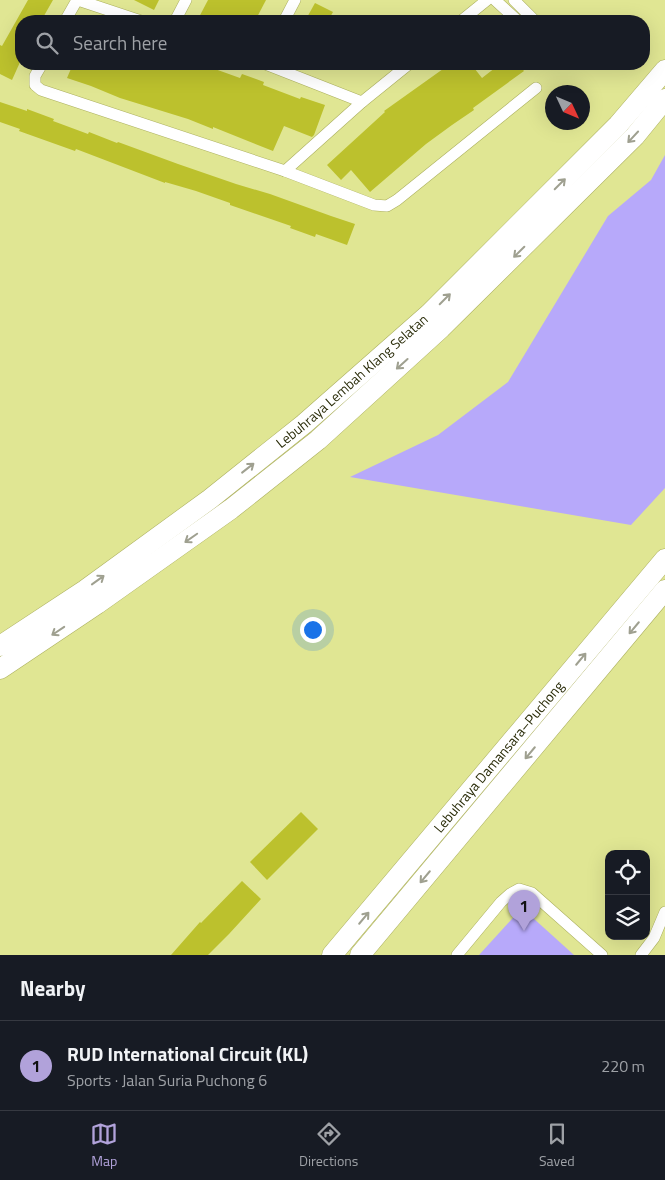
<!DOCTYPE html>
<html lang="en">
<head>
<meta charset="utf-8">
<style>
  :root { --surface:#171b24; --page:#242831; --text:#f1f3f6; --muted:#9ea1a6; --line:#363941; --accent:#b1a2da }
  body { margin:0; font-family:"Titillium Web",sans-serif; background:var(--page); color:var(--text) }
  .controls { position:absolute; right:15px; bottom:15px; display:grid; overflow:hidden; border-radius:10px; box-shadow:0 5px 20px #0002 }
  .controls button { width:45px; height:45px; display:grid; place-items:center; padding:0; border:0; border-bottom:1px solid var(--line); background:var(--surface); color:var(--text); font:25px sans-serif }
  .compass { position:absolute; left:545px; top:85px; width:45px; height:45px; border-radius:50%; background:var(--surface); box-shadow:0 5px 20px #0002; rotate:134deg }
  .you { position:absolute; left:312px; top:629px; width:18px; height:18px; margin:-12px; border:4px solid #fff; border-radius:50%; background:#1a73e8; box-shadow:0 0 0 8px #1a73e833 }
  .badge { display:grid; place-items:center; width:32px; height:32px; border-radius:50%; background:var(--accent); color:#111; font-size:16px; font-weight:700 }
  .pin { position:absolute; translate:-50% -41px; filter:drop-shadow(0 1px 2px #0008) }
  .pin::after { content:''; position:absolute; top:26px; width:18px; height:15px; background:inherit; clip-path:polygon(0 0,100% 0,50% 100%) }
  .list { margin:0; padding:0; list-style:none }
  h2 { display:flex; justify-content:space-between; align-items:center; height:65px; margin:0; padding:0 20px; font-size:21px }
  h2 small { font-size:16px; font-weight:400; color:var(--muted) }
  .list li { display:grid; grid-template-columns:32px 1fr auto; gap:15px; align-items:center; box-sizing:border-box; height:90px; padding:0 20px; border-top:1px solid var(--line) }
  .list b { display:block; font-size:19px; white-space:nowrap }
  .list p { margin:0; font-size:16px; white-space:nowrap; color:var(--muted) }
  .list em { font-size:16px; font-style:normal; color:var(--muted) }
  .icon { flex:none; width:28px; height:28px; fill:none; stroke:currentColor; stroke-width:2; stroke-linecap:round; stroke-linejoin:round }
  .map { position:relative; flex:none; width:665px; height:955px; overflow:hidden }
  .search { position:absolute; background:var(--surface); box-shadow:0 5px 20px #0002; left:15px; right:15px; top:15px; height:55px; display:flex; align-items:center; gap:12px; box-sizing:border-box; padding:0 18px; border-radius:20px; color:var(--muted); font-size:19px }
  .sheet { height:155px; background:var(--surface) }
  nav { display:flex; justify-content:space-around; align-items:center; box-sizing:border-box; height:70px; border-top:1px solid var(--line); background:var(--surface); font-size:14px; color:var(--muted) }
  nav a { display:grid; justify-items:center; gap:2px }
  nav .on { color:var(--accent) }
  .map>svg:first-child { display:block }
  .green { fill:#b7a9fa }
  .building { fill:#bcc12d }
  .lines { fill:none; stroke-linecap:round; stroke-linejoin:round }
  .minor-casing { stroke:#acb05f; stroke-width:12 }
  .motorway-casing { stroke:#acb05f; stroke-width:21 }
  .minor { stroke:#fff; stroke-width:11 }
  .motorway { stroke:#fff; stroke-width:20 }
  .oneway { stroke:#9fa090 }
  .labels { text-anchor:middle; stroke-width:4; stroke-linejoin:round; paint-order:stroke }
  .street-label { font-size:14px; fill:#2a2c09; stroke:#fff }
</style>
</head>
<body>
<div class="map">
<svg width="665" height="955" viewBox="0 0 665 955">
  <rect width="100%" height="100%" fill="#e0e693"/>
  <g class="green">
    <path d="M665,155V488L631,525L350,477L438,435L508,382L608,216L651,180Z"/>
    <path d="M522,908L574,955H479Z"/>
  </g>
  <g class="building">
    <path d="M28,0H53L41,21H21V60L12,80L0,74V45L2,46Z"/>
    <path d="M134,0H159L154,10Z"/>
    <path d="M208,0H266L255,21H197Z"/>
    <path d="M315,3L333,12L328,21H305Z"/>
    <path d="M73,64H201L240,78L242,74L264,82L263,85L300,99L301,97L325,105L314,135L312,137L284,126L273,151L213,127V129L188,119L120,98L91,86L67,78Z"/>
    <path d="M450,64H471L482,78L500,64H518L524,71L473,108L474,110L452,125L426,144L370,192L351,170L341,180L327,165L385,112L384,111Z"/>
    <path d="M0,102L27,111V109L54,119L53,121L88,134L89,132L117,143L118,142L178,164L236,184L270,194L331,216L355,224L347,245L316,234L315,237L290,228L291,226L230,205V203L196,191L165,182V183L76,149L75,151L19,131L20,129L0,122Z"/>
    <path d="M301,812L318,829L267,880L250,862Z"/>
    <path d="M242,881L261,899L229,934L208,955H171L200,922L201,923Z"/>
  </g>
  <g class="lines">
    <defs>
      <g id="minor">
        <path d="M78,0L141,21"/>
        <path d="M495,0L518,21"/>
        <path d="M514,0L535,21"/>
        <path d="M65,21L77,0"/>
        <path d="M175,21L186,0"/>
        <path d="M284,21L295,0"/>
        <path d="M461,21L487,0"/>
        <path d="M42,64L35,76V85L41,90L285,171L374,205L387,206L397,200L536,88"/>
        <path d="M265,64L362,102"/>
        <path d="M285,171L362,102L409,64"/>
        <path d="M457,955L501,902L510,894L519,889L532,893L602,955"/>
        <path d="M641,955L654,938L665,912"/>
      </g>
      <g id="motorway">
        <path id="s1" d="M0,646L85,590L210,499L304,424L429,314L618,125L665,70"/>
        <path d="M0,669L97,604L231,509L318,440L441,328L635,136L665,99"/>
        <path id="s2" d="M332,955L665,559"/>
        <path d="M360,955L665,590"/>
      </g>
    </defs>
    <use href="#minor" class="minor-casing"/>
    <use href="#motorway" class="motorway-casing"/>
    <use href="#minor" class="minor"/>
    <use href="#motorway" class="motorway"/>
  </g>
  <defs><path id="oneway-shaft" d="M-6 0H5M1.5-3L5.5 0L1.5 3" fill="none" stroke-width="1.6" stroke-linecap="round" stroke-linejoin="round" transform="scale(1.25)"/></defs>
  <g class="oneway">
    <use href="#oneway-shaft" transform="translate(633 137) rotate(133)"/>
    <use href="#oneway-shaft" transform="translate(560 184) rotate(-45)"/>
    <use href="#oneway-shaft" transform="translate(519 252) rotate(135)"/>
    <use href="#oneway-shaft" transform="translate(445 299) rotate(-45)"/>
    <use href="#oneway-shaft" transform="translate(402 364) rotate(138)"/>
    <use href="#oneway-shaft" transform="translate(248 468) rotate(-38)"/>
    <use href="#oneway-shaft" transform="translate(191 538) rotate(145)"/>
    <use href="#oneway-shaft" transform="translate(98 580) rotate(-36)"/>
    <use href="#oneway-shaft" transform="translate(634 628) rotate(130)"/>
    <use href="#oneway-shaft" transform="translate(58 631) rotate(146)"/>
    <use href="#oneway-shaft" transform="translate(581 659) rotate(-50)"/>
    <use href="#oneway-shaft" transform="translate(530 753) rotate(130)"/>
    <use href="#oneway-shaft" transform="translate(425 877) rotate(130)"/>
    <use href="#oneway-shaft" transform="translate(364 918) rotate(-50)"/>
  </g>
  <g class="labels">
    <g class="street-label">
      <text dy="5" stroke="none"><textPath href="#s1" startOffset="441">Lebuhraya Lembah Klang Selatan</textPath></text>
      <text dy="5" stroke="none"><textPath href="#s2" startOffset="259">Lebuhraya Damansara–Puchong</textPath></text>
    </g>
  </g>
</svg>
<div class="controls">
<button><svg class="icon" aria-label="locate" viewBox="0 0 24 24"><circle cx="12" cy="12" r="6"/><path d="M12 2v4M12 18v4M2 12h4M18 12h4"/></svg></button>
<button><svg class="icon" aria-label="layers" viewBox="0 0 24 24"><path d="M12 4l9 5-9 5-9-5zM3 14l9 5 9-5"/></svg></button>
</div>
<svg class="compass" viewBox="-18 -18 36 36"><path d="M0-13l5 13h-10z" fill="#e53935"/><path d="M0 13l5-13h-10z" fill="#9ea1a6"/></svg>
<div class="you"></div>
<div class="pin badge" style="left:524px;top:931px">1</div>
<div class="search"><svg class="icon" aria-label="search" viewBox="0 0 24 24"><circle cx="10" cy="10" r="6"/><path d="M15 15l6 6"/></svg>Search here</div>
</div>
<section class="sheet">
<h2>Nearby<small></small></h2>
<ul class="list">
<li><span class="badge">1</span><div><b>RUD International Circuit (KL)</b><p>Sports · Jalan Suria Puchong 6</p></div><em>220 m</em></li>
</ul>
</section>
<nav>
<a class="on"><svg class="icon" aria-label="map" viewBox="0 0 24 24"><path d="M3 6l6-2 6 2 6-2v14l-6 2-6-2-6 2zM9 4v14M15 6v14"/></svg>Map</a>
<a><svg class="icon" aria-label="directions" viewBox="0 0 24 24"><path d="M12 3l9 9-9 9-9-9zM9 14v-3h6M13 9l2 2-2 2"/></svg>Directions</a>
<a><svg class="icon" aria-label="saved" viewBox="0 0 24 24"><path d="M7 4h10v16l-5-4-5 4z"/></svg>Saved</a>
</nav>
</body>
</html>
